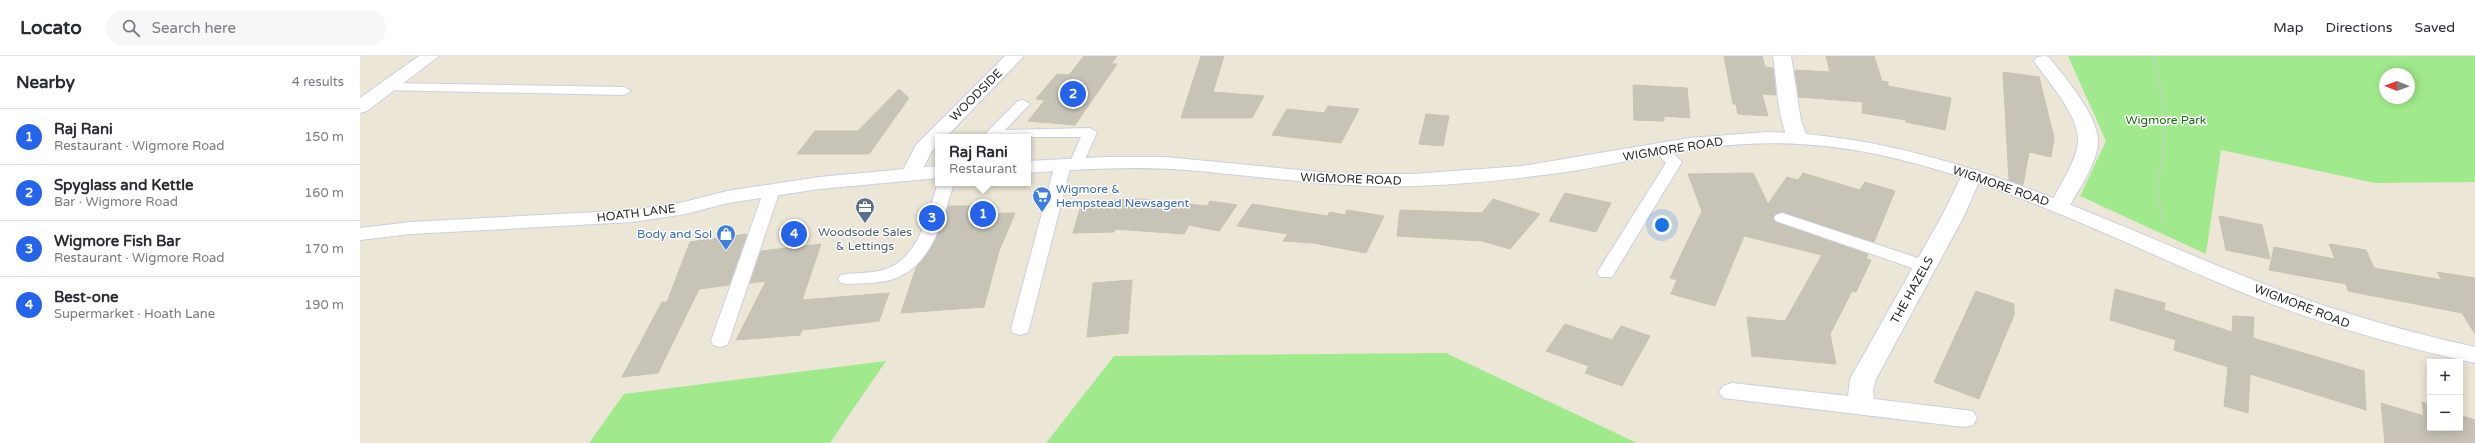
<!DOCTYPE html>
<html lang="en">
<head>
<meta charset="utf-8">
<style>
  :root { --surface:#fff; --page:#f7f7f7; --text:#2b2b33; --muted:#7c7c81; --line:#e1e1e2; --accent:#2563eb }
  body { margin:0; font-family:"Varela Round",sans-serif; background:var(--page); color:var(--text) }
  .controls { position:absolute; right:12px; bottom:12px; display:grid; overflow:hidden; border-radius:0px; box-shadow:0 2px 10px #0003 }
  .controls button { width:36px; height:36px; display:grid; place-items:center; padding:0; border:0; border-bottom:1px solid var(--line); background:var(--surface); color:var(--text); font:20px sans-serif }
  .compass { position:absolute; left:2019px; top:12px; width:36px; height:36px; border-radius:50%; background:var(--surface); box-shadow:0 2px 10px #0003; rotate:271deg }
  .you { position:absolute; left:1302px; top:169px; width:14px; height:14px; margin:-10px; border:3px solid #fff; border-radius:50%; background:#1a73e8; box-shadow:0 0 0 6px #1a73e833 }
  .badge { display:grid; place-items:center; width:26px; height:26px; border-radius:50%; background:var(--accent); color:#fff; font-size:13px; font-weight:700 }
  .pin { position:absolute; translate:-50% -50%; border:2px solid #fff; box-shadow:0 1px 4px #0006 }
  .popup { position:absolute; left:575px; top:78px; width:96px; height:52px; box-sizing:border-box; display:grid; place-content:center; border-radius:0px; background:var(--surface); filter:drop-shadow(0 1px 3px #0005); font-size:13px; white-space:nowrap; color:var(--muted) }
  .popup b { font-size:15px; color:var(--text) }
  .popup::after { content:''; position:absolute; left:50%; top:100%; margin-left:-8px; border:8px solid transparent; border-top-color:var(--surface) }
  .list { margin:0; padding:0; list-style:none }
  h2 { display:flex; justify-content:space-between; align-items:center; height:52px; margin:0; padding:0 16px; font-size:17px }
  h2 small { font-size:13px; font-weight:400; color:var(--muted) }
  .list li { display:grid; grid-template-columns:26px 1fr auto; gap:12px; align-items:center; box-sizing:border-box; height:56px; padding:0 16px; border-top:1px solid var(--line) }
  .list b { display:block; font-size:15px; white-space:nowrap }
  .list p { margin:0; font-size:13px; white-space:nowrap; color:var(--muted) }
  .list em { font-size:13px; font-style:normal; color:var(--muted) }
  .icon { flex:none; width:22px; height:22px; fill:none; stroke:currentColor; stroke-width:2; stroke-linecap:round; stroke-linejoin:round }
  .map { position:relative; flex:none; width:2115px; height:387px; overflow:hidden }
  header { display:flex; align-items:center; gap:24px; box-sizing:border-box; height:56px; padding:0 20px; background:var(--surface); border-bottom:1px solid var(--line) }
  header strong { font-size:19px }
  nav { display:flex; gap:22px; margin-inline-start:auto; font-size:14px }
  .search { width:280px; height:36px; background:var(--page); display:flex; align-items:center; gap:10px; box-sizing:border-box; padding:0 14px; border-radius:22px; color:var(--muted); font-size:15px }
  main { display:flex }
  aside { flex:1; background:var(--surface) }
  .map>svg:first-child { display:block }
  .green { fill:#a0ea8d; fill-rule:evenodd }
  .building { fill:#c7c3b7; stroke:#c8c2b1 }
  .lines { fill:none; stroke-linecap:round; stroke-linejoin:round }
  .service-casing { stroke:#cccee3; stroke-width:2 }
  .minor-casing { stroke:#cccee3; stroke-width:2 }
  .tertiary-casing { stroke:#cccee3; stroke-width:2 }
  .path { stroke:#cbcbcb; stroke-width:2; stroke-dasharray:2.5 1.5; stroke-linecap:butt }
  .service { fill:#fff; fill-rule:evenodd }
  .minor { fill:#fff; fill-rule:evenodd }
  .tertiary { fill:#fff; fill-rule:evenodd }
  .labels { text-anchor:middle; stroke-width:3; stroke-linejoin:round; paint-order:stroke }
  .street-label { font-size:12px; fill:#282828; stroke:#fff }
  .park-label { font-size:12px; fill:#186c11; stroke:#fff }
  .shop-label { font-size:12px; fill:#366cbe; stroke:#fff; text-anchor:start }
  .service-label { font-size:12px; fill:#4e5e75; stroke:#fff }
</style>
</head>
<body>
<header>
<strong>Locato</strong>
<div class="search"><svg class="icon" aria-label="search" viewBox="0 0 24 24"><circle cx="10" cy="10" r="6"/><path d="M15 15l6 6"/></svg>Search here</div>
<nav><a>Map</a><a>Directions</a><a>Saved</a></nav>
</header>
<main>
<aside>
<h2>Nearby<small>4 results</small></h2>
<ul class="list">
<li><span class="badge">1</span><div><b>Raj Rani</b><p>Restaurant · Wigmore Road</p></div><em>150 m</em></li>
<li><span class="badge">2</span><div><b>Spyglass and Kettle</b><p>Bar · Wigmore Road</p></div><em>160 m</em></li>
<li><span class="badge">3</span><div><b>Wigmore Fish Bar</b><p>Restaurant · Wigmore Road</p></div><em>170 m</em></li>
<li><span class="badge">4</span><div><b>Best-one</b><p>Supermarket · Hoath Lane</p></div><em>190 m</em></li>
</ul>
</aside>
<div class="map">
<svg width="2115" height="387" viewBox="0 0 2115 387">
  <rect width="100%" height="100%" fill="#ece6d7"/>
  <g class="green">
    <path d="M1708,0H2115V126L2015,127L1861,94L1846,198L1720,140L1746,85ZM2025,18H2049V42H2025Z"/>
    <path d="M1086,297L1277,387H686L754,300Z"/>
    <path d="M526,305L470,387H229L264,338Z"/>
  </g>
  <g class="building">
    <path d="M724,0H757L751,8H757L715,69L668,65L685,44L676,43L697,18L709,19Z"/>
    <path d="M841,0H864L853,36L904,40L892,62H821Z"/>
    <path d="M1364,0H1402L1405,11L1413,12L1416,39L1402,38L1408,60L1378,58L1376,48H1373Z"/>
    <path d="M1466,0H1514L1522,25L1528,26V30L1591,42L1585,74L1546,66V64L1502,57L1503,46L1439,41L1435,14L1470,16Z"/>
    <path d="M1643,16L1679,21L1694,82L1691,101L1669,96L1663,129L1649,124Z"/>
    <path d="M1273,29L1327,32L1330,62L1304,60V65L1274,64Z"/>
    <path d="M539,33L549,42L509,98H437L455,75H498Z"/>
    <path d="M968,50L999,53L981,87L912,79L927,53L964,57Z"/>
    <path d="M1066,58L1089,60L1083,90L1059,88Z"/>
    <path d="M1393,117L1408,148L1427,121L1438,124L1443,117L1500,134L1505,126L1535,135L1514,186L1422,156L1413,161L1416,166L1508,198L1506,203L1511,204L1496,236L1492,235L1470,278L1476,308L1392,300L1387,261L1425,265L1462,199L1384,180L1355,250L1311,238L1317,224L1310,222L1342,155L1328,118Z"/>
    <path d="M1205,137L1251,147L1236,176L1189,165Z"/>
    <path d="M780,143L847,150L850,145L877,149L859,175L829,169L824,178L755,173L754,176L713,177L722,146Z"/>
    <path d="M1133,143L1180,158L1150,193L1122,185L1037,180L1040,154L1122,157Z"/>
    <path d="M892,148L967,160L970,156L985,159L987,154L1024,160L1006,197L953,187L923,185L928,178L877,170Z"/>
    <path d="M588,150H616L613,158L655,157L639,195L624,251L541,257L556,212L576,182Z"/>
    <path d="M1859,160L1902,169L1910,203L1866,194Z"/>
    <path d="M387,178L369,229L339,233L298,317L262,321L302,246H307L330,186Z"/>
    <path d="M461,188L442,244L529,237L519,265L442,274L440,279L376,284L406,225L390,227L401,195Z"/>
    <path d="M1969,188L2006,194L2014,212L2082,224L2077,216L2115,222V278L2102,257L1988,235L1986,228L1909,214L1914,191L1975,203Z"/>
    <path d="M772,224L768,277L727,281L733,227Z"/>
    <path d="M1755,233L1805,247L1804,254L1872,276L1873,260L1894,261L1893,282L2004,315L2006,354L1890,318L1888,357L1864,350L1868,311L1814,294L1816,284L1750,264Z"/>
    <path d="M1616,235L1654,248V259L1619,343L1574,326Z"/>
    <path d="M1205,268L1252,284L1261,270L1290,280L1262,330L1225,317L1229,310L1186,295Z"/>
    <path d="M2062,346L2070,349V372H2100V359L2115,364V387H2025L2021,347L2064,360Z"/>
  </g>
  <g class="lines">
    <defs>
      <g id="service">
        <path d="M27,27L264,31L271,35L264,39L22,34L20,31Z"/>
        <path d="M663,44L670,48L645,74L730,72L737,76L722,110L717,112L711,109L669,273L667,277L660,279L653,277L651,273L695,108L703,103L710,106L721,81H626L627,76L658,45Z"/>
        <path d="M1301,88L1306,90L1322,106L1252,221H1240L1237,217L1306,107L1293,93Z"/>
        <path d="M578,127H594C583,161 574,207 536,222C521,228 503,227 487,228L481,227L478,223L481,219C495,216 510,218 523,214C559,204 568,157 578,127Z"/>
        <path d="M412,129L420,134L369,285L367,289L360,291L353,289L351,285L404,134Z"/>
        <path d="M1422,157L1570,206L1573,210L1570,214H1558L1416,165L1414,162L1416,159Z"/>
      </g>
      <g id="minor">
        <path d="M59,0H79L7,55L0,57V42Z"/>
        <path d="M645,0H664L586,81H578V89L572,95L558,122L551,124L544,122L541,118L556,89Z"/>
        <path d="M1413,0H1431L1441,65L1448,83L1445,87H1431C1417,67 1417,24 1413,0Z"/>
        <path d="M1684,0L1689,1C1705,22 1738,59 1738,86C1737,108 1719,132 1709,151L1706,155L1699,157L1692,155L1689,151C1698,132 1711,114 1717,93C1725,65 1689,27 1674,5L1677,1Z"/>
        <path d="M1612,113L1619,115L1622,119L1605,158L1516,323L1513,334L1514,343L1613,355L1617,362L1613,369L1604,371L1363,342L1359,336L1363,330L1372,327L1488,340L1490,323L1583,158L1602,119L1605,115Z"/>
      </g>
      <g id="tertiary">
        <path d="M1407,76C1585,80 1742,166 1904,228C1974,255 2042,275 2115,291V307C2037,290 1961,268 1886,238C1765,189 1645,125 1516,98C1462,87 1406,84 1352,91C1308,96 1264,106 1219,114C1165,122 1111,128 1056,130C978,133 902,120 825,114C773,110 720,113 668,117V105L746,101H805L981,118H1054L1162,110L1329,82Z"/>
        <path d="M578,110V122L459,133L368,147L325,158L273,166L51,178L0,184V172L51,166L273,154L324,146L367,135L459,121Z"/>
      </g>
    </defs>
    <use href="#service" class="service-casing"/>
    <use href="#minor" class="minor-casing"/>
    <use href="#tertiary" class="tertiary-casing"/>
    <path class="path" d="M1794,0L1805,55L1803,100L1796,133L1804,169"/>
    <use href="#service" class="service"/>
    <use href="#minor" class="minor"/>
    <use href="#tertiary" class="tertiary"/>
  </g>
  <defs>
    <symbol id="supermarket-pin" viewBox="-11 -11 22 30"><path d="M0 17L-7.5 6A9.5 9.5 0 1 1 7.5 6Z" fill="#3f7fe0" stroke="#fff"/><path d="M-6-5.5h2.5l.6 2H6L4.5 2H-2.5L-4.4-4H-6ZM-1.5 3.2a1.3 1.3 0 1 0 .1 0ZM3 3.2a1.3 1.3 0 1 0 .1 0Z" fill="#fff"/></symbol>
    <symbol id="office-pin" viewBox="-11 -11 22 30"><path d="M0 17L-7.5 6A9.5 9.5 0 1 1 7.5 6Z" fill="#5c6f8a" stroke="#fff"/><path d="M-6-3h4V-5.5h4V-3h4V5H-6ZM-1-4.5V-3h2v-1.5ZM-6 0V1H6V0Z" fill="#fff"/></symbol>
    <symbol id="shop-pin" viewBox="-11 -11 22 30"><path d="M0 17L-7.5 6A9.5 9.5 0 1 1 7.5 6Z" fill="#3f7fe0" stroke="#fff"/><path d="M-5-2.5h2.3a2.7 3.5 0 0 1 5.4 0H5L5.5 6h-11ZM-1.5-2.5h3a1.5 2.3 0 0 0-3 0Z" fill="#fff"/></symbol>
  </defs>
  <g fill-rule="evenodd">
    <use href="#supermarket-pin" x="671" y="129" width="22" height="30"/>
    <use href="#office-pin" x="494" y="140" width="22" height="30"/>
    <use href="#shop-pin" x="355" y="167" width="22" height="30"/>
  </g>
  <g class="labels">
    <g class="street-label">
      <text transform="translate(616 39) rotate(-45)" y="4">WOODSIDE</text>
      <text transform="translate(1313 93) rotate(-9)" y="4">WIGMORE ROAD</text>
      <text transform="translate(991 123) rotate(2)" y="4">WIGMORE ROAD</text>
      <text transform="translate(1641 130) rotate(19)" y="4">WIGMORE ROAD</text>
      <text transform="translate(276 157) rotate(-7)" y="4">HOATH LANE</text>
      <text transform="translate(1552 234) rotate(-61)" y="4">THE HAZELS</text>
      <text transform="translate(1942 250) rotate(21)" y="4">WIGMORE ROAD</text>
    </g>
    <g class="park-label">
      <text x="1806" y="68">Wigmore Park</text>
    </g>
    <g class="shop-label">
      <text x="696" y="137">Wigmore &amp;<tspan x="696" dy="14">Hempstead Newsagent</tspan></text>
      <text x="352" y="182" text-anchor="end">Body and Sol</text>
    </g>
    <g class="service-label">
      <text x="505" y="180">Woodsode Sales<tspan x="505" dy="14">&amp; Lettings</tspan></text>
    </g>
  </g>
</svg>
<div class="controls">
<button>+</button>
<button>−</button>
</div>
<svg class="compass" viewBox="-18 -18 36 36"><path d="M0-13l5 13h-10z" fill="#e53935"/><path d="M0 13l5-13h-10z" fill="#7c7c81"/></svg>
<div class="you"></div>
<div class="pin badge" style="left:623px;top:158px">1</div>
<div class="popup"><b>Raj Rani</b>Restaurant</div>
<div class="pin badge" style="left:713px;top:38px">2</div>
<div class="pin badge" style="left:572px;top:162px">3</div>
<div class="pin badge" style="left:434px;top:178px">4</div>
</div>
</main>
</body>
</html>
